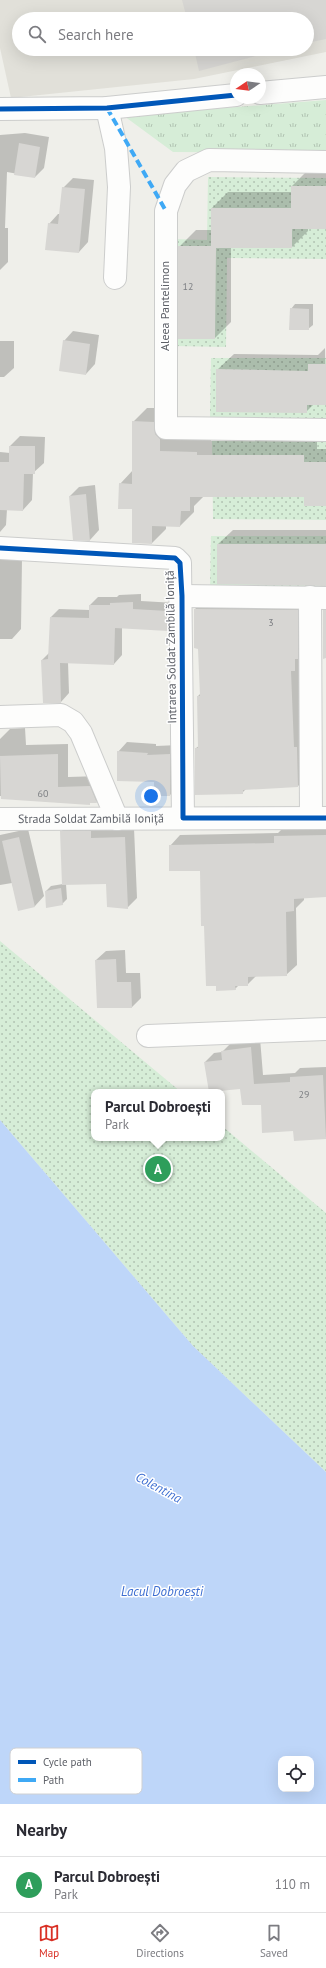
<!DOCTYPE html>
<html lang="en">
<head>
<meta charset="utf-8">
<style>
  :root { --surface:#fff; --page:#f2f2f3; --text:#2b2b33; --muted:#7c7c81; --line:#e1e1e2; --accent:#d93025 }
  body { margin:0; font-family:"PT Sans",sans-serif; background:var(--page); color:var(--text) }
  .controls { position:absolute; right:12px; bottom:12px; display:grid; overflow:hidden; border-radius:8px; box-shadow:0 4px 16px #0002 }
  .controls button { width:36px; height:36px; display:grid; place-items:center; padding:0; border:0; border-bottom:1px solid var(--line); background:var(--surface); color:var(--text); font:20px sans-serif }
  .compass { position:absolute; left:230px; top:68px; width:36px; height:36px; border-radius:50%; background:var(--surface); box-shadow:0 4px 16px #0002; rotate:257deg }
  .you { position:absolute; left:151px; top:796px; width:14px; height:14px; margin:-10px; border:3px solid #fff; border-radius:50%; background:#1a73e8; box-shadow:0 0 0 6px #1a73e833 }
  .badge { display:grid; place-items:center; width:26px; height:26px; border-radius:50%; background:var(--accent); color:#fff; font-size:13px; font-weight:700 }
  .pin { position:absolute; translate:-50% -50%; border:2px solid #fff; box-shadow:0 1px 4px #0006 }
  .popup { position:absolute; left:91px; top:1089px; width:134px; height:52px; box-sizing:border-box; display:grid; place-content:center; border-radius:8px; background:var(--surface); filter:drop-shadow(0 1px 3px #0005); font-size:13px; white-space:nowrap; color:var(--muted) }
  .popup b { font-size:15px; color:var(--text) }
  .popup::after { content:''; position:absolute; left:50%; top:100%; margin-left:-8px; border:8px solid transparent; border-top-color:var(--surface) }
  .list { margin:0; padding:0; list-style:none }
  h2 { display:flex; justify-content:space-between; align-items:center; height:52px; margin:0; padding:0 16px; font-size:17px }
  h2 small { font-size:13px; font-weight:400; color:var(--muted) }
  .list li { display:grid; grid-template-columns:26px 1fr auto; gap:12px; align-items:center; box-sizing:border-box; height:56px; padding:0 16px; border-top:1px solid var(--line) }
  .list b { display:block; font-size:15px; white-space:nowrap }
  .list p { margin:0; font-size:13px; white-space:nowrap; color:var(--muted) }
  .list em { font-size:13px; font-style:normal; color:var(--muted) }
  .icon { flex:none; width:22px; height:22px; fill:none; stroke:currentColor; stroke-width:2; stroke-linecap:round; stroke-linejoin:round }
  .map { position:relative; flex:none; width:326px; height:1804px; overflow:hidden }
  .search { position:absolute; background:var(--surface); box-shadow:0 4px 16px #0002; left:12px; right:12px; top:12px; height:44px; display:flex; align-items:center; gap:10px; box-sizing:border-box; padding:0 14px; border-radius:22px; color:var(--muted); font-size:15px }
  .sheet { height:108px; background:var(--surface) }
  nav { display:flex; justify-content:space-around; align-items:center; box-sizing:border-box; height:56px; border-top:1px solid var(--line); background:var(--surface); font-size:11px; color:var(--muted) }
  nav a { display:grid; justify-items:center; gap:2px }
  nav .on { color:var(--accent) }
  .map>svg:first-child { display:block }
  .education { fill:#e1e0d9; fill-rule:evenodd }
  .grass { fill:url(#grass-tufts) }
  .park { fill:url(#park-dots) }
  .water { fill:#bed6f9; fill-rule:evenodd }
  .shadow { fill:#0003 }
  .building { fill:#d7d6d3 }
  .lines { fill:none; stroke-linecap:round; stroke-linejoin:round }
  .minor-casing { stroke:#cccdcc; stroke-width:24 }
  .minor { stroke:#fdfdfc; stroke-width:22 }
  .quiet { stroke:#3fa9f5; stroke-width:4; stroke-dasharray:8 4; stroke-linecap:butt }
  .cycleway-casing { stroke:#fff; stroke-width:8 }
  .cycleway { stroke:#0057b8; stroke-width:5 }
  .labels { text-anchor:middle; stroke-width:3; stroke-linejoin:round; paint-order:stroke }
  .number-label { font-size:10px; fill:#7e8084 }
  .street-label { font-size:12px; fill:#5e6168; stroke:#fff }
  .water-label { font-size:13px; font-style:italic; fill:#3d6ed1; stroke:#fff }
  .key { fill:#fff; stroke:#cfd0d2; stroke-width:1 }
  .key-label { font-size:11px; fill:#5e6168 }
</style>
</head>
<body>
<div class="map">
<svg width="326" height="1804" viewBox="0 0 326 1804">
  <defs>
    <pattern id="grass-tufts" width="24" height="20" patternUnits="userSpaceOnUse"><rect width="24" height="20" fill="#d6edd7"/><path d="M3 7l-1-3M5 7V3M7 7l1-3M15 17l-1-3M17 17v-4M19 17l1-3" fill="none" stroke="#b1c3b2"/></pattern>
    <pattern id="park-dots" width="8" height="8" patternUnits="userSpaceOnUse"><rect width="8" height="8" fill="#d6edd7"/><path d="M2 2h.1M6 6h.1" fill="none" stroke="#b1c3b2" stroke-width="1.8" stroke-linecap="round"/></pattern>
  </defs>
  <rect width="100%" height="100%" fill="#efefea"/>
  <path class="education" d="M0,0H326V52L194,79L11,98L0,48ZM19,19H307V49H19Z"/>
  <path class="grass" d="M326,100V153L173,152L124,116Z"/>
  <g class="park">
    <path d="M208,177L326,178V259L227,258L226,347L173,346V239L207,240Z"/>
    <path d="M211,358H326V419L210,418Z"/>
    <path d="M212,441L326,442V520L213,519Z"/>
    <path d="M211,536H326V591L210,590Z"/>
    <path d="M0,941L181,1092H94V1138H222V1126L326,1213V1472L193,1346L0,1120Z"/>
  </g>
  <path class="water" d="M0,1120L193,1346L326,1472V1804H0ZM281,1759H311V1789H281Z"/>
  <g class="shadow">
    <path d="M25,133L49,137L44,168L35,177L7,172L5,228H8V262L0,270V135Z"/>
    <path d="M308,170H326V228H308V231L292,247H231V322L215,338L180,246L196,230H212V208L228,192H292V186Z"/>
    <path d="M73,178L94,180L88,242L79,252L49,224L58,214H60L63,188Z"/>
    <path d="M295,304H313V325L308,329L291,309Z"/>
    <path d="M73,331L99,335L95,364L86,374L64,341Z"/>
    <path d="M0,341H14V368L4,377H0Z"/>
    <path d="M325,348L326,404H314L306,412L217,370L234,354L318,355Z"/>
    <path d="M147,408H167L169,420L211,438V441H317V449H326V505L306,496H204L194,506V512L180,526L166,525V529L152,543L120,484L133,470V422Z"/>
    <path d="M20,436L45,437L44,463L33,473L32,500L23,510L7,509L6,525L0,532V452L10,453V446Z"/>
    <path d="M95,485L99,530L90,540L74,539L70,496L79,487Z"/>
    <path d="M233,530H326V586L218,544Z"/>
    <path d="M0,545L5,550V559H22L21,629L12,639H0Z"/>
    <path d="M141,594V601L176,603V621L168,630L122,627V655L114,664L68,662L69,693L61,702L42,660L50,652L51,617L59,609L90,610V605L98,597H117L119,595Z"/>
    <path d="M207,597L309,599L310,775L298,786L246,789L242,793L196,748L199,746L198,696L201,693L199,648L195,609Z"/>
    <path d="M25,728L26,745L68,744V777L100,776L106,792L96,802L0,796V739L10,729Z"/>
    <path d="M127,742L156,744V746L179,745V786L170,795L155,781L118,752Z"/>
    <path d="M70,822L134,828L137,898L127,908L107,883L66,884L67,899L62,904L46,891L51,886L63,884L61,832Z"/>
    <path d="M326,824V896L304,897V900L296,908L297,965L286,975L256,976L247,985H239L235,989L205,925L201,870L170,846L180,835L278,833L285,826Z"/>
    <path d="M28,829L44,896L35,906L19,910L12,883L0,885V835Z"/>
    <path d="M125,950L126,973H140L141,998L132,1007H98L96,960L106,951Z"/>
    <path d="M260,1038L263,1075L295,1073L300,1068L326,1067V1137L295,1140L294,1130L205,1062L214,1053L222,1052L232,1042Z"/>
  </g>
  <g class="building">
    <path d="M182,0H326V39L307,43V19H187Z"/>
    <path d="M194,49H283L199,71Z"/>
    <path d="M19,143L40,147L35,178L14,175Z"/>
    <path d="M291,186H326V229H292V248H216L215,339H178V246H211V208H291Z"/>
    <path d="M62,187L85,189L79,253L45,250L48,223L58,224Z"/>
    <path d="M290,308L309,309V330H289Z"/>
    <path d="M63,340L90,344L86,375L59,371Z"/>
    <path d="M308,364H326V405H307V413L216,412V369L308,371Z"/>
    <path d="M132,421L154,422L155,434L160,439V451L197,452V455H304V462H326V506H304V497H190V511H181L180,527L152,526V544L132,543V509H118L119,483L132,484Z"/>
    <path d="M9,446H35V474H24L23,511L0,510V462H9Z"/>
    <path d="M86,494L90,541L73,540L69,496Z"/>
    <path d="M217,544H326V586L217,584Z"/>
    <path d="M133,602V609L168,611V631L115,628L114,665L60,663L61,703H43L41,660L48,659L50,617L89,618V605H110V603Z"/>
    <path d="M194,609L298,610V659H295V671H291L294,747H297L298,787L243,790V794L195,795V748H198L197,696H200L198,649L194,648Z"/>
    <path d="M323,610H326V658L323,659Z"/>
    <path d="M117,751L148,753L147,755L170,754V796H154V782L117,781Z"/>
    <path d="M58,754V787L90,786L97,803H90V805L1,799L0,756Z"/>
    <path d="M60,831H91V838L125,837L128,909L107,907L106,884L62,885Z"/>
    <path d="M326,835V897L294,899V911L286,912L287,976L248,977V986H235L236,990L216,991V986H206L204,926H201L200,871H169V845L274,843V836Z"/>
    <path d="M19,837L35,907L18,911L2,841Z"/>
    <path d="M61,888L63,905L46,908L45,891Z"/>
    <path d="M116,959L117,982H131L132,1008H97L95,960Z"/>
    <path d="M251,1047L254,1084L290,1082V1077L323,1075L326,1139L294,1141L293,1131L262,1133L261,1105H242L240,1089L209,1092L204,1062L222,1060L221,1051Z"/>
  </g>
  <g class="lines">
    <defs>
      <g id="minor">
        <path d="M260,93L326,87"/>
        <path d="M107,108L116,148L119,187L115,278"/>
        <path d="M0,109L107,108L236,95"/>
        <path d="M326,162L209,160L186,171L175,185L166,211V428L326,430"/>
        <path d="M0,548L175,558L180,563L183,818"/>
        <path d="M182,596L326,598"/>
        <path d="M310,597L311,818"/>
        <path d="M0,717L61,715L73,722L81,733L117,819"/>
        <path id="s1" d="M0,819L326,818"/>
        <path d="M148,1036L326,1029"/>
      </g>
    </defs>
    <use href="#minor" class="minor-casing"/>
    <use href="#minor" class="minor"/>
    <path class="quiet" d="M107,108L166,211"/>
    <defs>
      <g id="cycleway">
        <path d="M0,109L107,108L236,95"/>
        <path d="M0,548L175,558L180,563L182,596L183,818H326"/>
      </g>
    </defs>
    <use href="#cycleway" class="cycleway-casing"/>
    <use href="#cycleway" class="cycleway"/>
  </g>
  <g class="labels">
    <g class="number-label">
      <text x="188" y="290">12</text>
      <text x="271" y="626">3</text>
      <text x="43" y="797">60</text>
      <text x="304" y="1098">29</text>
    </g>
    <g class="street-label">
      <text transform="translate(165 306) rotate(-90)" y="4">Aleea Pantelimon</text>
      <text transform="translate(171 647) rotate(-91)" y="4">Intrarea Soldat Zambilă Ioniță</text>
      <text dy="4" stroke="none"><textPath href="#s1" startOffset="91">Strada Soldat Zambilă Ioniță</textPath></text>
    </g>
    <g class="water-label">
      <text transform="translate(159 1487) rotate(28)" y="5">Colentina</text>
      <text x="162" y="1596">Lacul Dobroești</text>
    </g>
  </g>
  <rect x="10" y="1748" width="132" height="46" rx="6" class="key"/>
  <rect x="18" y="1760" width="18" height="4" fill="#0057b8"/>
  <rect x="18" y="1778" width="18" height="4" fill="#3fa9f5"/>
  <g class="key-label">
    <text x="43" y="1766">Cycle path</text>
    <text x="43" y="1784">Path</text>
  </g>
</svg>
<div class="controls">
<button><svg class="icon" aria-label="locate" viewBox="0 0 24 24"><circle cx="12" cy="12" r="6"/><path d="M12 2v4M12 18v4M2 12h4M18 12h4"/></svg></button>
</div>
<svg class="compass" viewBox="-18 -18 36 36"><path d="M0-13l5 13h-10z" fill="#e53935"/><path d="M0 13l5-13h-10z" fill="#7c7c81"/></svg>
<div class="you"></div>
<div class="pin badge" style="left:158px;top:1169px;background:#2e9e5b">A</div>
<div class="popup"><b>Parcul Dobroești</b>Park</div>
<div class="search"><svg class="icon" aria-label="search" viewBox="0 0 24 24"><circle cx="10" cy="10" r="6"/><path d="M15 15l6 6"/></svg>Search here</div>
</div>
<section class="sheet">
<h2>Nearby<small></small></h2>
<ul class="list">
<li><span class="badge" style="background:#2e9e5b">A</span><div><b>Parcul Dobroești</b><p>Park</p></div><em>110 m</em></li>
</ul>
</section>
<nav>
<a class="on"><svg class="icon" aria-label="map" viewBox="0 0 24 24"><path d="M3 6l6-2 6 2 6-2v14l-6 2-6-2-6 2zM9 4v14M15 6v14"/></svg>Map</a>
<a><svg class="icon" aria-label="directions" viewBox="0 0 24 24"><path d="M12 3l9 9-9 9-9-9zM9 14v-3h6M13 9l2 2-2 2"/></svg>Directions</a>
<a><svg class="icon" aria-label="saved" viewBox="0 0 24 24"><path d="M7 4h10v16l-5-4-5 4z"/></svg>Saved</a>
</nav>
</body>
</html>
